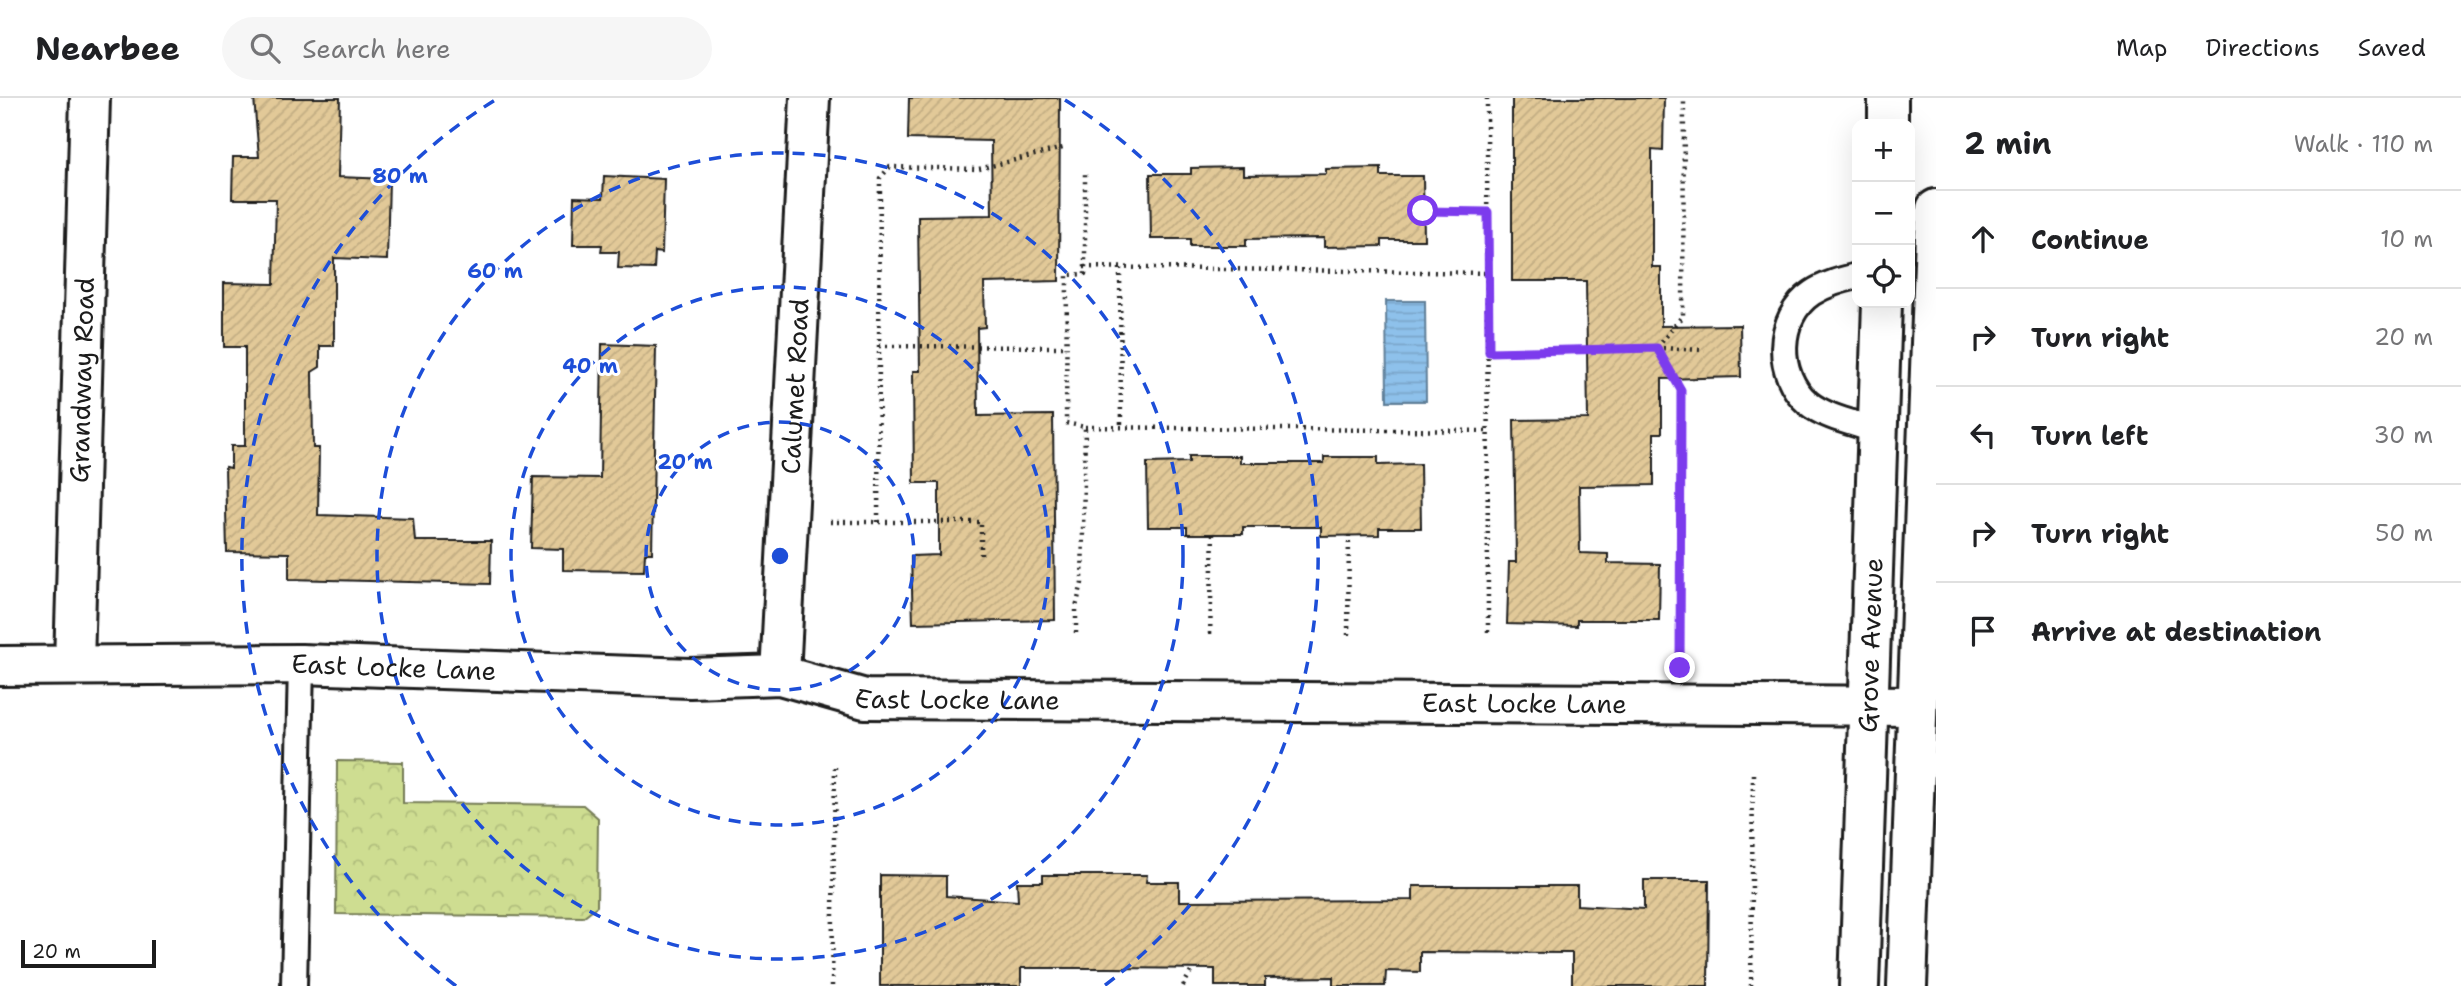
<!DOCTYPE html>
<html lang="en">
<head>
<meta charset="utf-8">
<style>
  :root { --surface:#fff; --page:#f6f6f6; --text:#202124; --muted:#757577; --line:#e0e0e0 }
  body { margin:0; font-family:"Shantell Sans",sans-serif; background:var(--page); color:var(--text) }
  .controls { position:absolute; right:21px; top:21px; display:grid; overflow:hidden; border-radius:14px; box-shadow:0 7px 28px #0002 }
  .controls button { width:63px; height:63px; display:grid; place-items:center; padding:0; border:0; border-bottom:2px solid var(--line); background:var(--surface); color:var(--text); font:35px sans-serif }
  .scale { position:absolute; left:21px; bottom:18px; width:135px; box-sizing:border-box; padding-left:7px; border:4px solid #1c1c1c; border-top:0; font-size:19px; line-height:24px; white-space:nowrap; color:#1c1c1c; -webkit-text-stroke:5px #fff; paint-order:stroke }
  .stop { position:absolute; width:21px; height:21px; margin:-16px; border:5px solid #7c3aed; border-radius:50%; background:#fff }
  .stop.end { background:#7c3aed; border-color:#fff; box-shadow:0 2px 7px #0008 }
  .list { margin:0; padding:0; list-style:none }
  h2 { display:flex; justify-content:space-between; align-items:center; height:91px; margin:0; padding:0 28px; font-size:30px }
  h2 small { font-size:23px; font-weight:400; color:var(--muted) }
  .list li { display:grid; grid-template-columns:46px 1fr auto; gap:21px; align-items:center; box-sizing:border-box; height:98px; padding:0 28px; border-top:2px solid var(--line) }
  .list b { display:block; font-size:26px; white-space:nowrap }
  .list em { font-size:23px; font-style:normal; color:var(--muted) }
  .icon { flex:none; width:38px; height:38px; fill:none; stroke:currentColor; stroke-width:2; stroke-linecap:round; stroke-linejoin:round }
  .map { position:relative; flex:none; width:1936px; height:888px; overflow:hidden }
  header { display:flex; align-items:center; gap:42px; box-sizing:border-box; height:98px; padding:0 35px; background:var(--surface); border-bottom:2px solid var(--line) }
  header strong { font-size:33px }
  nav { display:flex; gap:38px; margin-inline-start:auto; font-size:24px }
  .search { width:490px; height:63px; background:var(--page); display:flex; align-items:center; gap:18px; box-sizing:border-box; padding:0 24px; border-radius:38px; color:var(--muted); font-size:26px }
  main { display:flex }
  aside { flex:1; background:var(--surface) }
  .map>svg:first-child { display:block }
  .park { fill:url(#park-crowns); stroke:#757c56; stroke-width:2 }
  .water { fill:url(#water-rules); stroke:#607f98; stroke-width:2 }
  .building { fill:url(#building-hatch); stroke:#1c1c1c; stroke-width:2 }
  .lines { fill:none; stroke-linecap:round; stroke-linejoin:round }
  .service-casing { stroke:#1c1c1c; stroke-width:30 }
  .minor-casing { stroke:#1c1c1c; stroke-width:44 }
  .tertiary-casing { stroke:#1c1c1c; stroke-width:44 }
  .path { stroke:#1c1c1c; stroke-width:4.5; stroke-dasharray:2 5; stroke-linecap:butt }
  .service { stroke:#fff; stroke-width:24 }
  .minor { stroke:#fff; stroke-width:38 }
  .tertiary { stroke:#fff; stroke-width:38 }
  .route { stroke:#7c3aed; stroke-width:9 }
  .ring { fill:none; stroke:#1d4ed8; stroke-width:3.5; stroke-dasharray:12 9 }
  .labels { text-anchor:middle; stroke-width:6; stroke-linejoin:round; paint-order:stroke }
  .street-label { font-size:26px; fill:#1c1c1c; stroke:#fff }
  .centre { fill:#1d4ed8; stroke:#fff; stroke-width:3.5 }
  .ring-label { font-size:21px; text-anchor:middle; font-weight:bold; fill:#1d4ed8; stroke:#fff; stroke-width:6; stroke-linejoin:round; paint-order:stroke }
</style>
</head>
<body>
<header>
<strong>Nearbee</strong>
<div class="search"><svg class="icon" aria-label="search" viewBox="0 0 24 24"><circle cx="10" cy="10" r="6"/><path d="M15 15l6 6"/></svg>Search here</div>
<nav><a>Map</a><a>Directions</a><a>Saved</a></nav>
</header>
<main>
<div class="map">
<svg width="1936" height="888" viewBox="0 0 1936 888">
  <defs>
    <pattern id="park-crowns" width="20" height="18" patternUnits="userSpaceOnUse" patternTransform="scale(1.75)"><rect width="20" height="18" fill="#cedd91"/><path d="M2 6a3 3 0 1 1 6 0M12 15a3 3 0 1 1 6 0" fill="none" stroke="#b0bd7c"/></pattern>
    <pattern id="water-rules" width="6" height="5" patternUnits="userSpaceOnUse" patternTransform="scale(1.75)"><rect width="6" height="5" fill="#8ec1eb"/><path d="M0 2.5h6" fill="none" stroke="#7aa5c9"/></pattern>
    <pattern id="building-hatch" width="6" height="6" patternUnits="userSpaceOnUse" patternTransform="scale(1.75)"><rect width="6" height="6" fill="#e2c998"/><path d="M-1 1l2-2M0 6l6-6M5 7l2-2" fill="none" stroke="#c1ac82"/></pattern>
  </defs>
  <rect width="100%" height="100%" fill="#fff"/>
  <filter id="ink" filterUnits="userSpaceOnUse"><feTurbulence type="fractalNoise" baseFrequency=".0143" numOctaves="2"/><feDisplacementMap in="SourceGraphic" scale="14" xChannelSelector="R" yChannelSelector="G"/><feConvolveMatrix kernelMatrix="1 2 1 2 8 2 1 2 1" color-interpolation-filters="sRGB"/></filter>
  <g filter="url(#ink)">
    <path class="park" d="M337,663L403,664V705L583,707L598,720L597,808L583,819L336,816Z"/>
    <path class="water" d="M1386,203H1425L1426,303H1387Z"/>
    <g class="building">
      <path d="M254,0H340L338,79L389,81L387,162L334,160V248H320V269L312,274L313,350H319L318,417L413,420L415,443H491L490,486L289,481V455L227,454L225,369L231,370V348H245V249H224V185L274,186L276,101H232L233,59H259Z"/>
      <path d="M909,0H1060L1059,183L984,185L985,229L977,230L978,318L1053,317L1055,522L913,525L911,458L939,457V385H914L913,273H920L918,118L992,117L991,43L908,41Z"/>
      <path d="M1512,0H1664L1663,53L1652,52V169H1661V228L1740,227L1741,279L1662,281V335H1654V387L1579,388L1580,455L1608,456V465L1660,466L1659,522H1577V528L1507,526L1509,464H1516L1514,322L1588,321L1586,183H1512Z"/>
      <path d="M1243,69V77L1326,76V71L1381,70V78H1423L1424,142H1382V148L1324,149V140L1246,141V148H1190V141H1151L1150,76H1191V70Z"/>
      <path d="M604,78L664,81L662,155L655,154L654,171L618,170L619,154H601L602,147H573L574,99L603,100Z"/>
      <path d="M602,246L656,248L652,455H645L644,473L563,472V451L531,450L533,379L600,380Z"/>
      <path d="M1189,358H1240V365H1324V359H1378V367L1420,366L1421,430H1379V437L1321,438V429H1243V436H1187V429H1148L1147,365L1189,364Z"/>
      <path d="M880,777L946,778V798L1018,803L1017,784H1043V777H1147L1146,784H1179V803L1413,802V788H1577V807L1644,811V782H1709L1708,888H1572V855L1420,854V874L1386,873L1385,888H1333V879L1265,880V888H1215V871L1109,870H1021V888H880Z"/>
    </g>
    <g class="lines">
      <defs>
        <g id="service">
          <path d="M1857,178C1841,182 1826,186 1812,195C1776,219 1775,277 1808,305C1826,320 1856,325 1878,333"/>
          <path d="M294,888L301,566"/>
        </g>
        <g id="minor">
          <path id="s1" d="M74,566L90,0"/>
          <path id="s2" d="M0,568L301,566L690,580L780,577L865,601L1917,608"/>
          <path id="s3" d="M780,577L810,0"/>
        </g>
        <g id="tertiary">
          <path d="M1888,26V0"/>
          <path id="s4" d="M1859,888L1882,205"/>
          <path d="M1907,888L1936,111"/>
        </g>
      </defs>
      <use href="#service" class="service-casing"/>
      <use href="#minor" class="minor-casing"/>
      <use href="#tertiary" class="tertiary-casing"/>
      <g class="path">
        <path d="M1487,0L1488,539"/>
        <path d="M1423,113L1488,114"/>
        <path d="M1084,169L1488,175"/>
        <path d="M1120,170L1121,330"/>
        <path d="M879,248L1067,249"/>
        <path d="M1488,254L1657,250L1705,252"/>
        <path d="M1085,329L1487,333"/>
        <path d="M830,424H981V457"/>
        <path d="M878,424L880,80L890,69L979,71L1063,50"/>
        <path d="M1076,535V509L1082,485L1085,329L1066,325L1067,177L1085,176V74"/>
        <path d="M1210,536L1213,436"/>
        <path d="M1348,537L1349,437"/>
        <path d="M1680,565L1681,292L1657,250L1683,217L1684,0"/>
        <path d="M832,888L835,669"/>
        <path d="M1183,888L1193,870"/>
        <path d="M1751,888L1753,676"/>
      </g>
      <use href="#service" class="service"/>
      <use href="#minor" class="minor"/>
      <use href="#tertiary" class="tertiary"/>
    </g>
  </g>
  <g class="lines" filter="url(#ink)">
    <path class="route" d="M1423,113L1488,114L1489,254L1657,250L1681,292L1680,570"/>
  </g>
  <g class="ring">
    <circle cx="780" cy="458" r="134"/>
    <circle cx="780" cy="458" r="269"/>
    <circle cx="780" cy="458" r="403"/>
    <path d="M456 888A538 538 0 0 1 495 2M1065 2A538 538 0 0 1 1104 888"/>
  </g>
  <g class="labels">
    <g class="street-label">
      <text dy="9" stroke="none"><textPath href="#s1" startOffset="284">Grandway Road</textPath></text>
      <text dy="9" stroke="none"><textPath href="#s3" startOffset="289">Calumet Road</textPath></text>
      <text dy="9" stroke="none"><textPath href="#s4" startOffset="341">Grove Avenue</textPath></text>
      <text dy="9" stroke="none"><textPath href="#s2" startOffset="394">East Locke Lane</textPath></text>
      <text dy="9" stroke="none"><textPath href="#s2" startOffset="961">East Locke Lane</textPath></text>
      <text dy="9" stroke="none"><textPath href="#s2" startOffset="1528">East Locke Lane</textPath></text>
    </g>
  </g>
  <circle cx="780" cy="458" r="10" class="centre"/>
  <g class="ring-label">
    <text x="400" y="85">80 m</text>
    <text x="495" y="180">60 m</text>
    <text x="590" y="275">40 m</text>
    <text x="685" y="371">20 m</text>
  </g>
</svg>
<div class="controls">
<button>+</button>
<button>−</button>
<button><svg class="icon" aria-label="locate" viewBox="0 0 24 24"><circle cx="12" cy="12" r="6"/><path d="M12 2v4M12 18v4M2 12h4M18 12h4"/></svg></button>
</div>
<div class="scale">20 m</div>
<div class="stop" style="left:1423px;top:113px"></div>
<div class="stop end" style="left:1680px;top:570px"></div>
</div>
<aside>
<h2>2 min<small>Walk · 110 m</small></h2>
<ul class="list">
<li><svg class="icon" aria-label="ahead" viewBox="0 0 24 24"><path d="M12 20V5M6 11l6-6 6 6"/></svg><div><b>Continue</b></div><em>10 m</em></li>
<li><svg class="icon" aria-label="right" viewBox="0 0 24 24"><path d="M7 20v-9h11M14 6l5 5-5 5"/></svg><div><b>Turn right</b></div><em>20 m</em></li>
<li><svg class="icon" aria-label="left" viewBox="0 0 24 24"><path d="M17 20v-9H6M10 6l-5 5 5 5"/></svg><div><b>Turn left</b></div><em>30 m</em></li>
<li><svg class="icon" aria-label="right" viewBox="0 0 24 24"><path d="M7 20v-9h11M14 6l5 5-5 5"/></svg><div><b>Turn right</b></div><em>50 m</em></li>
<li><svg class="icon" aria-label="arrive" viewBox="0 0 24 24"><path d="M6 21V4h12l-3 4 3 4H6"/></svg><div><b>Arrive at destination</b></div></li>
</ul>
</aside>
</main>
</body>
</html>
